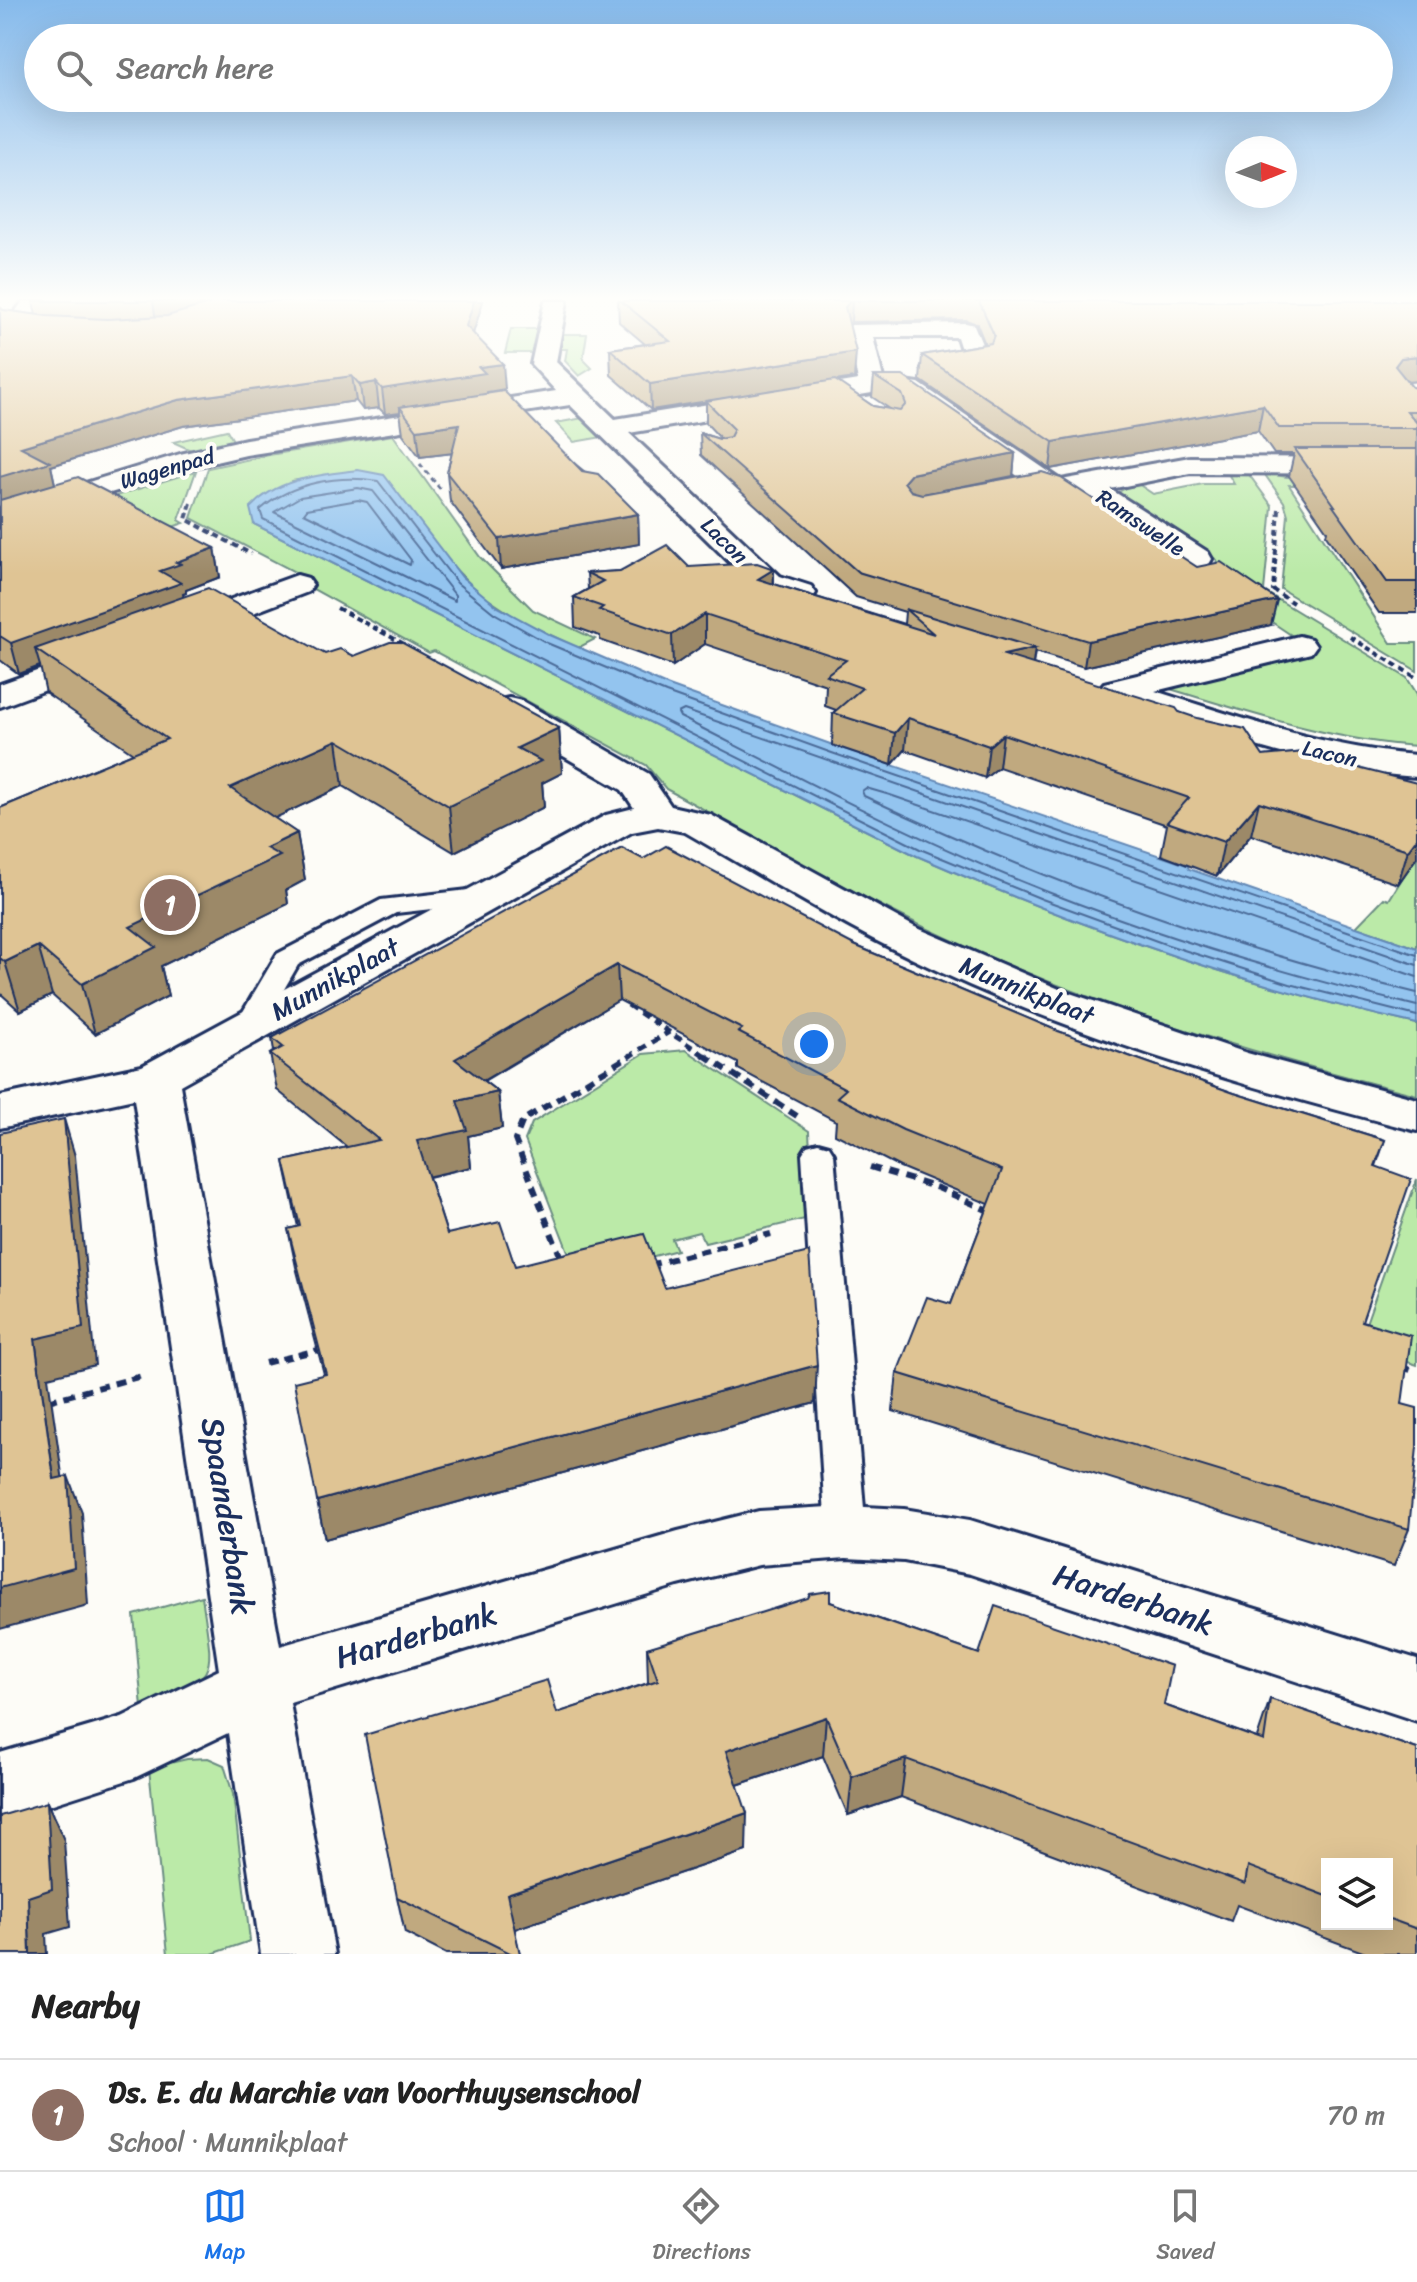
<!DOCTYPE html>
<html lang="en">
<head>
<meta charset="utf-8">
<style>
  :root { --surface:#fff; --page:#f6f6f6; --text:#222; --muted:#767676; --line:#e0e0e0; --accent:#1a73e8 }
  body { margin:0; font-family:Sriracha,sans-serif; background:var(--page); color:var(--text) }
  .controls { position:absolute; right:24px; bottom:24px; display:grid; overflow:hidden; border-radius:0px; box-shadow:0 8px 32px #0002 }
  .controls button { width:72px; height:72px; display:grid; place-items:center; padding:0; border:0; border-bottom:2px solid var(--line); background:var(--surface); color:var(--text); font:40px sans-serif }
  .compass { position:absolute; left:1225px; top:136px; width:72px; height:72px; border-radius:50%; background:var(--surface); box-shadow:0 8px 32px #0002; rotate:89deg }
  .you { position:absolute; left:814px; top:1044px; width:28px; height:28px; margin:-20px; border:6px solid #fff; border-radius:50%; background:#1a73e8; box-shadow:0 0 0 12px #1a73e833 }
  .badge { display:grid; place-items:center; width:52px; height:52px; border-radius:50%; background:var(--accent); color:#fff; font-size:26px; font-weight:700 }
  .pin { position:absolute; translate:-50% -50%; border:4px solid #fff; box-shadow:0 2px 8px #0006 }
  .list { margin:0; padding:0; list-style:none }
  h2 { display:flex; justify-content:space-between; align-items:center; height:104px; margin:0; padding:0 32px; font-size:34px }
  h2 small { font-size:26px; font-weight:400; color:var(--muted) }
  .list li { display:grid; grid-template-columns:52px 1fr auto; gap:24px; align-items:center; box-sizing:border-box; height:112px; padding:0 32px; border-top:2px solid var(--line) }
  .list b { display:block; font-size:30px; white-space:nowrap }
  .list p { margin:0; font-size:26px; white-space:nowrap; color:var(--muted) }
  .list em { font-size:26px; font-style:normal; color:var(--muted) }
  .icon { flex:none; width:44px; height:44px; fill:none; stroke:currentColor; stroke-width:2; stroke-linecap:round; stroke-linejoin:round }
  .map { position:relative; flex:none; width:1417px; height:1954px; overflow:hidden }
  .search { position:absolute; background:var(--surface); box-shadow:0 8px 32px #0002; left:24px; right:24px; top:24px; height:88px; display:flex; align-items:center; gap:20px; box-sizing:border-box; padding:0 28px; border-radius:44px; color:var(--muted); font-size:30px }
  .sheet { height:216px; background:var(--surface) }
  nav { display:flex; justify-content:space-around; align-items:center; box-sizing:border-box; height:112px; border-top:2px solid var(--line); background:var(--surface); font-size:22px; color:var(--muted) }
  nav a { display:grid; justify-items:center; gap:4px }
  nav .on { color:var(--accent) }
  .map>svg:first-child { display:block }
  .green { fill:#bbeaa8; stroke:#6b8c83; stroke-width:2 }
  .water { fill:#93c4ef; stroke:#6388b5; stroke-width:2 }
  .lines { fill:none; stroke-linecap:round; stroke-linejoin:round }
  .shore { stroke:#4b6b98; stroke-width:2 }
  .lane-casing { stroke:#1b2f5e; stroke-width:6 }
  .street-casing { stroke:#1b2f5e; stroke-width:6 }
  .path-far3 { stroke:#1b2f5e; stroke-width:3; stroke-dasharray:5 4; stroke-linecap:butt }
  .path-far2 { stroke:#1b2f5e; stroke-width:4; stroke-dasharray:6 4; stroke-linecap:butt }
  .path-far1 { stroke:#1b2f5e; stroke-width:5; stroke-dasharray:8 6; stroke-linecap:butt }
  .path { stroke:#1b2f5e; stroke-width:6; stroke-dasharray:10 7; stroke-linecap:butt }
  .lane { fill:#fdfcf7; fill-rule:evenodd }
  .street { fill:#fdfcf7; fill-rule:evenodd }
  .wall { fill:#c0a97f; stroke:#1b2f5e; stroke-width:2; fill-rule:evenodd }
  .shaded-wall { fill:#9c8968; stroke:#1b2f5e; stroke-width:2 }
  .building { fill:#dfc494; stroke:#1b2f5e; stroke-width:2 }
  .labels { text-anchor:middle; stroke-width:8; stroke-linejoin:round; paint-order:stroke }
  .far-street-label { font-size:22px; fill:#1b2f5e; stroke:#fdfcf7 }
  .street-label { font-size:26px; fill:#1b2f5e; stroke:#fdfcf7 }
  .near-street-label { font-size:32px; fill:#1b2f5e; stroke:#fdfcf7 }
</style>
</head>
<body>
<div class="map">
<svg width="1417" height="1954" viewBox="0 0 1417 1954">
  <rect width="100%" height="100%" fill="#fdfcf7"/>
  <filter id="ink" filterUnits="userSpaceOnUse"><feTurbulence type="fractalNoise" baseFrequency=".0125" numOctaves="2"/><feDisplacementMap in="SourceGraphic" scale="16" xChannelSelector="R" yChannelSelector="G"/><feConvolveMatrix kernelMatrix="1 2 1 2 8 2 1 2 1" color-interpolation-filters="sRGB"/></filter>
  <g filter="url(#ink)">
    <g class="green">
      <path d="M511,329H537L532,353H505Z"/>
      <path d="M563,334H587L583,359L592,368L579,376L565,361L567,349H560Z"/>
      <path d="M583,418L602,437L574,442L556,423Z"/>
      <path d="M227,430L234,442L193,451L173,442Z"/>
      <path d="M393,435L480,557L533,610L595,639L578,648L521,621L479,593L358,470L292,481L254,524L917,856C1079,927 1244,986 1417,1024V1095C1256,1054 1096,1008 945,937C850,892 759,839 666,789L646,765L434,651L429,653L291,577L297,573L191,518L208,468L269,455Z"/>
      <path d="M196,471L179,520L184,523L0,586V548L93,503Z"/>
      <path d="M1227,472H1247L1272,506L1264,591L1407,678L1417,694V746C1328,740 1245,711 1160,686L1297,639L1212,582L1217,560L1122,498L1119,492L1135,482L1153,494L1203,484H1234Z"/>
      <path d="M1263,472L1286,477H1374L1417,485H1289L1391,643H1417V671L1281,589L1288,515L1284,502Z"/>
      <path d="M1417,854V948L1356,927L1384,898L1389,900Z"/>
      <path d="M686,1050L809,1131L813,1217L705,1243L699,1232L672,1239L677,1250L589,1273L574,1267L525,1140L532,1123L643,1054Z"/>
      <path d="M1417,1179V1365L1358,1346Z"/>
      <path d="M202,1596C214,1681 221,1673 142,1708L134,1615Z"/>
      <path d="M208,1758L224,1765L233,1794L250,1941L212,1954H168L149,1768L187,1759Z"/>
    </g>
    <path class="water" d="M358,470L384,475L462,577L498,607L550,635L669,686L833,745L1187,865L1189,869L1417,948V1024C1245,986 1079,927 917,856L254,524L250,508C278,478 319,475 358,470Z"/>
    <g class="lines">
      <g class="shore">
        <path d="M358,488L373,491L455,595V601L274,512L300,497Z"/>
        <path d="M358,500L367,502L411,560L410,565L304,513L307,509Z"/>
        <path d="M1417,955L832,753L666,693L547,643L494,613L457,583L378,481C338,474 291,483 260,510L263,519L920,849L1042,899L1165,944L1290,984L1417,1016"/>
        <path d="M1417,965L684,710L678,713L680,717C790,773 899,831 1013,878C1144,932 1279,973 1417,1006"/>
        <path d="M1417,977L890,795L866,788L862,791L864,796C1042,881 1225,947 1417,993"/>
      </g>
      <defs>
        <g id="lane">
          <path d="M486,888L495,890L499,896L495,902L396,913L298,965L258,1034L248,1036L238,1034L234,1027L277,954L381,900Z"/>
          <path d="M818,1143L829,1146L834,1154L866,1532L860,1544L846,1549L832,1544L826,1532L802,1154L807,1146Z"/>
        </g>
        <g id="street">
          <path d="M23,301H46L33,320L68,325L72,330L68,335L60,337L9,331L5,326Z"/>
          <path d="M545,301H567L556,362L615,419L858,380L847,330L851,325L966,323L974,325L989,361L986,366L934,375L925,373L922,368L925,363L963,356L957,337H873L883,378L919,383L1061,480L1190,457L1417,458V474L1190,473L1110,489L1208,552L1212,559L1208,566L1197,568L1186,566L1080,494L1056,499L1046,496L903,395L872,393L629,433L780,576L811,586L816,593L811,600L800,603L758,590L570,405L246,455L198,466L0,527V509L180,454L246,439L556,391L531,364Z"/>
          <path d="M297,575L308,578L313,585L308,592L198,634L186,637L174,634L169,627L174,620Z"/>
          <path d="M1299,636L1311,639L1316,646L1311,653L1155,691C1242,718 1325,748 1417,755V777C1309,770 1211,731 1109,699L1098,690L1104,683Z"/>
          <path d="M99,649L111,652L116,659L111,666L0,707V684Z"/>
          <path d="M509,698L522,701L649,774L671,806L711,815L915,927L1064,991L1247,1053L1417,1099V1131C1245,1087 1073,1037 913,959C834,921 760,875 685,832L658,827L632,832L180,1085L280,1646L678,1531L759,1511L846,1506L904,1509L970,1520L1417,1659V1721L970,1574L904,1561L846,1558L759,1565L678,1585L290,1703L335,1954H261L228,1733L134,1778L0,1821V1753L122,1717L219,1670L134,1099L0,1128V1096L142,1066L606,815L634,808L622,790L496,717L491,709L496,701Z"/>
        </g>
      </defs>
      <use href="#lane" class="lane-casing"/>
      <use href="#street" class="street-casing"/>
      <path class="path-far3" d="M420,464L442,491"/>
      <g class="path-far2">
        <path d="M191,503L186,519L251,554"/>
        <path d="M1279,509L1273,590L1293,603"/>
        <path d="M337,608L406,645"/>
        <path d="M1350,637L1417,678"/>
      </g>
      <g class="path-far1">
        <path d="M628,1005L707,1057"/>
        <path d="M628,1057L669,1032"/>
      </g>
      <g class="path">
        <path d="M704,1055L797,1116"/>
        <path d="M870,1167L938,1188L991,1212"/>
        <path d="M561,1258L515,1140L523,1120L631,1055"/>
        <path d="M649,1265L771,1234"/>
        <path d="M265,1363L322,1349"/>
        <path d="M1401,1367L1417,1372"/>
        <path d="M48,1401L142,1376"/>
      </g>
      <use href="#lane" class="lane"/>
      <use href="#street" class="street"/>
    </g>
    <g class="wall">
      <path d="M33,301H205L198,307L209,304L211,301H483L473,333L505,389L487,392V394L638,514L639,544L501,569L450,501L447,473L452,453L420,457L403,434L400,412L385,414L379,408L363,410L356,401L183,426L51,466L55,484L215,548L220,577L186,590V593L183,594V597L325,654L354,656L559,728L562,773L542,783L544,807L454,852L343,786L274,818L297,833L305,880L286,890L288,904L161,966L168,996L95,1034L52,995L20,1011L0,993V808L133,753L46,693L40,666L19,674L0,660V307L3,310L36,315Z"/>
      <path d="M618,301H1417V381L1408,382L1412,387L1417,388V613H1379L1326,535L1327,531L1289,476L1294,454H1274L1258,431L1050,469L920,380L922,355L985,344L977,324L966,320L851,322L849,324L854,378L835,381L873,406L890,409L872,397L874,376L1015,453L1013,476L946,490L1271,625L1084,667L1035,652L1033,664L1179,712L1263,756L1316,751L1417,857L1398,884L1251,835L1217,876L1161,855L1167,825L999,767L985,778L905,750L892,765L832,745L833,713L836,710L825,706L826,685L705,644L673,666L600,640V636L575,627L574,597L588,589L587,573L689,567L774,569V584L904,624L905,612L856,597L701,455L700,433L719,439H721L706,423V401L651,410L611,375L610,349L645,344L619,322Z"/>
      <path d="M643,859L854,945L1058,1031L1234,1093L1385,1140L1376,1166L1362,1321L1402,1404L1409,1529L1394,1566L893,1411L897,1373L951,1304L989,1204L900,1167L835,1134L836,1121L738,1069V1063L619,1000L484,1081L498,1092L502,1128L468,1136L471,1167L429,1177L447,1234L515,1266L665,1288L815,1403L325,1539L317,1501L324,1374L296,1267L288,1229L298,1227L284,1161L347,1147L277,1090L270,1054L274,1051L272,1038Z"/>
      <path d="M830,1602L979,1654L1164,1705L1257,1738L1270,1699L1417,1749V1954H1368L1237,1905L1231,1921L901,1797L848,1815L823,1756L737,1785L746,1851L514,1929L520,1954H446L405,1933L397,1897L557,1713L648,1683L647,1648ZM1327,1864H1387V1924H1327Z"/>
    </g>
    <g class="shaded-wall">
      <path d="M153,301H205L189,315L156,322Z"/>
      <path d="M474,301H483L468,350L466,326Z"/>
      <path d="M850,301H852L851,322L844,331L845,307Z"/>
      <path d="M856,352L854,378L651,410L650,384Z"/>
      <path d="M1417,356V381L1395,383V366L1401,358Z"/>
      <path d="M503,364L505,389L487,392V399L400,407V412L385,414L382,389L479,367Z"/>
      <path d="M352,376L356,401L183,426L51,466L56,489L0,506V477L21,447L178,400Z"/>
      <path d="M376,382L379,408L363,410L360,385Z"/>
      <path d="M1263,405L1258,431L1050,469L1053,442Z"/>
      <path d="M459,424L462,452L420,457L417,430Z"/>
      <path d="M1015,453L1013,476L909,497L904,482L911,474Z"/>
      <path d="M638,514L639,544L501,569L499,539Z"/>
      <path d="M215,548L220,577L186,590V593L183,594L186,612L35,649L40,666L19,674L11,643L160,571L176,562Z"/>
      <path d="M774,569L773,598L758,579Z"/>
      <path d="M1277,600L1271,625L1084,667L1088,641Z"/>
      <path d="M705,614V644L673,666L672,635Z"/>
      <path d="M1035,648L1031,679L1004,655Z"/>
      <path d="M908,718L905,750L892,765L895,733Z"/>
      <path d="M559,728L562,773L542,783L544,807L454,852L449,806L517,748Z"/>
      <path d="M1003,734L999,767L985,778L989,746Z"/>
      <path d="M337,740L343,786L239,835L230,788Z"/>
      <path d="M1259,802L1251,835L1217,876L1224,842Z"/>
      <path d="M297,833L305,880L286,890L288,904L161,966L168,996L95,1034L82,984L130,927L266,848Z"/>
      <path d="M1417,838V857L1398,884L1408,850Z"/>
      <path d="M38,946L52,995L20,1011L5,962Z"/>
      <path d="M617,965L619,1000L459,1095L455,1059Z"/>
      <path d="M498,1092L502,1128L468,1136L471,1167L422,1178L417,1141L457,1101Z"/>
      <path d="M64,1119L75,1156L95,1365L48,1377L68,1516L54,1479L35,1339Z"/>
      <path d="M817,1365L815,1403L325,1539L317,1501Z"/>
      <path d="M68,1476L82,1513L88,1605L0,1629V1588Z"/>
      <path d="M826,1717L823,1756L725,1789L726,1751Z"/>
      <path d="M906,1759L901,1797L848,1815L852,1777Z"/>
      <path d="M47,1802L64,1840L70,1927L46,1934L47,1954H30L28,1897Z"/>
      <path d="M747,1813L746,1851L512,1930L507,1894Z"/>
    </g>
    <g class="building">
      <path d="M211,301H474L466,326L503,364L479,367L485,373L382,389L376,382L360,385L352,376L178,400L21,447L50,462L0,477V307L3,310L47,316L107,319L167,316L209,304Z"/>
      <path d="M621,301H850L845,307L856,352L650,384L610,349L670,341Z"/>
      <path d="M979,301H1417V356L1401,358L1395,366L1412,387L1417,388V411H1407L1417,423V428H1279L1263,405L1053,442L922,355L991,343L994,335Z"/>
      <path d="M874,376H903L1015,453L911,474L904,482L911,491L922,494L1042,472L1061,478L1197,567L1221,562L1277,600L1088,641L858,572L700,433L719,439L730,437L734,429L706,401L835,380L873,406L900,411L906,404L902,394Z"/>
      <path d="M504,391L582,471L598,474L638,514L499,539L447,473L459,424L417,430L400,407Z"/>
      <path d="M1295,449H1417V582H1387L1333,506H1335Z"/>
      <path d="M78,477L215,548L176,562L181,564L160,571L181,583L11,643L0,636V500Z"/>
      <path d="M667,545L689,567L757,563L774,569L758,579L934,634L905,609L1035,648L1004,655L1176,708L1179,712L1197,718L1245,729L1263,756L1316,751L1362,769L1417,783V838L1408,850L1259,802L1224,842L1167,822L1189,798L1003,734L989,746L908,718L895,733L833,713L862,688L826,675L846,660L705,614L672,635L599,610L603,607L574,597L603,581L587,573L620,571Z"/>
      <path d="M208,588L325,654L340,649L354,656L390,642H401L559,728L517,748L541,761L449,806L337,740L230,788L297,833L266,848L280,856L130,927L156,947L82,984L38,946L5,962L0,958V808L167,739L35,649Z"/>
      <path d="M666,846L854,945L1058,1031L1234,1093L1385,1140L1375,1166L1411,1179L1362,1321L1411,1336L1402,1404L1417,1408V1447L1409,1529L897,1373L927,1297L951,1304L1002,1170L903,1130L837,1097L846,1089L738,1032L742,1029L617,965L455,1059L498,1092L457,1101L467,1130L417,1141L447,1234L500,1222L515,1266L644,1234L665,1288L809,1252L817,1365L317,1501L294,1382L326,1374L288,1229L300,1226L284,1161L379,1140L270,1054L283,1047L272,1038L622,848L643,859Z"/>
      <path d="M64,1119L83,1328L35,1339L54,1479L68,1476L74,1568L0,1588V1133Z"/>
      <path d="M830,1591V1602L979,1654L995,1606L1172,1666L1164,1705L1264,1741L1270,1699L1417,1749V1929L1387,1918V1864H1327V1896L1248,1866L1245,1884L906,1759L852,1777L826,1717L726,1751L747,1813L507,1894L520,1954H512L397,1897L365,1735L547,1680L557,1713L658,1680L647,1648L808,1598L810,1594Z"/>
      <path d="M47,1802L52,1889L28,1897L30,1954H0V1816Z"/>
    </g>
  </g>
  <linearGradient id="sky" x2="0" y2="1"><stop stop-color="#86baeb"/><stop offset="0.52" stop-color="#fefefb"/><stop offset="1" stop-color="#fefefb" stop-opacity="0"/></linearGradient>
  <rect width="1417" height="574" fill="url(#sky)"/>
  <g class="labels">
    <g class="far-street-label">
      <text transform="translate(167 468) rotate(-16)" y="8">Wagenpad</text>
      <text transform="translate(1141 522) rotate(34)" y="8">Ramswelle</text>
      <text transform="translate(725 540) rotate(44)" y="8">Lacon</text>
      <text transform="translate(1330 753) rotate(13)" y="8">Lacon</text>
    </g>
    <g class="street-label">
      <text transform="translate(335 979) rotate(-29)" y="9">Munnikplaat</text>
      <text transform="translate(1027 990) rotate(22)" y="9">Munnikplaat</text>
    </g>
    <g class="near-street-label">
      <text transform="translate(228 1516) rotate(81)" y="11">Spaanderbank</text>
      <text transform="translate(1134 1599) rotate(18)" y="11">Harderbank</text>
      <text transform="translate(416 1635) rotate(-16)" y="11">Harderbank</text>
    </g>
  </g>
</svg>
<div class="controls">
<button><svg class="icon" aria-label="layers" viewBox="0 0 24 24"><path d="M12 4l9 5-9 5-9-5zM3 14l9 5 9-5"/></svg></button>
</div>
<svg class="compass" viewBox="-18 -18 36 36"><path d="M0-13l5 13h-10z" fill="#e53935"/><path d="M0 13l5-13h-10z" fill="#767676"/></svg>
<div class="you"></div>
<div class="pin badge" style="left:170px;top:905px;background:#8d6e63">1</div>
<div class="search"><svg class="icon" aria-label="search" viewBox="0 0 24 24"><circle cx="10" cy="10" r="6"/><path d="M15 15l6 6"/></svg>Search here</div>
</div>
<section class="sheet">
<h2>Nearby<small></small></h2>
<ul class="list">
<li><span class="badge" style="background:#8d6e63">1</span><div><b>Ds. E. du Marchie van Voorthuysenschool</b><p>School · Munnikplaat</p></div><em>70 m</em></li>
</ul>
</section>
<nav>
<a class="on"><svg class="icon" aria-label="map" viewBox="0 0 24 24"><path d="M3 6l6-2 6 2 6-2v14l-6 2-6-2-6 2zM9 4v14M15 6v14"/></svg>Map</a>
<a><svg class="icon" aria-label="directions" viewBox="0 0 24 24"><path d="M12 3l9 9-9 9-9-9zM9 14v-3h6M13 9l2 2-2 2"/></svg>Directions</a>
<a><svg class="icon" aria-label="saved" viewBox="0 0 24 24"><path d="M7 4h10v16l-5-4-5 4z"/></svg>Saved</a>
</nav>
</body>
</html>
